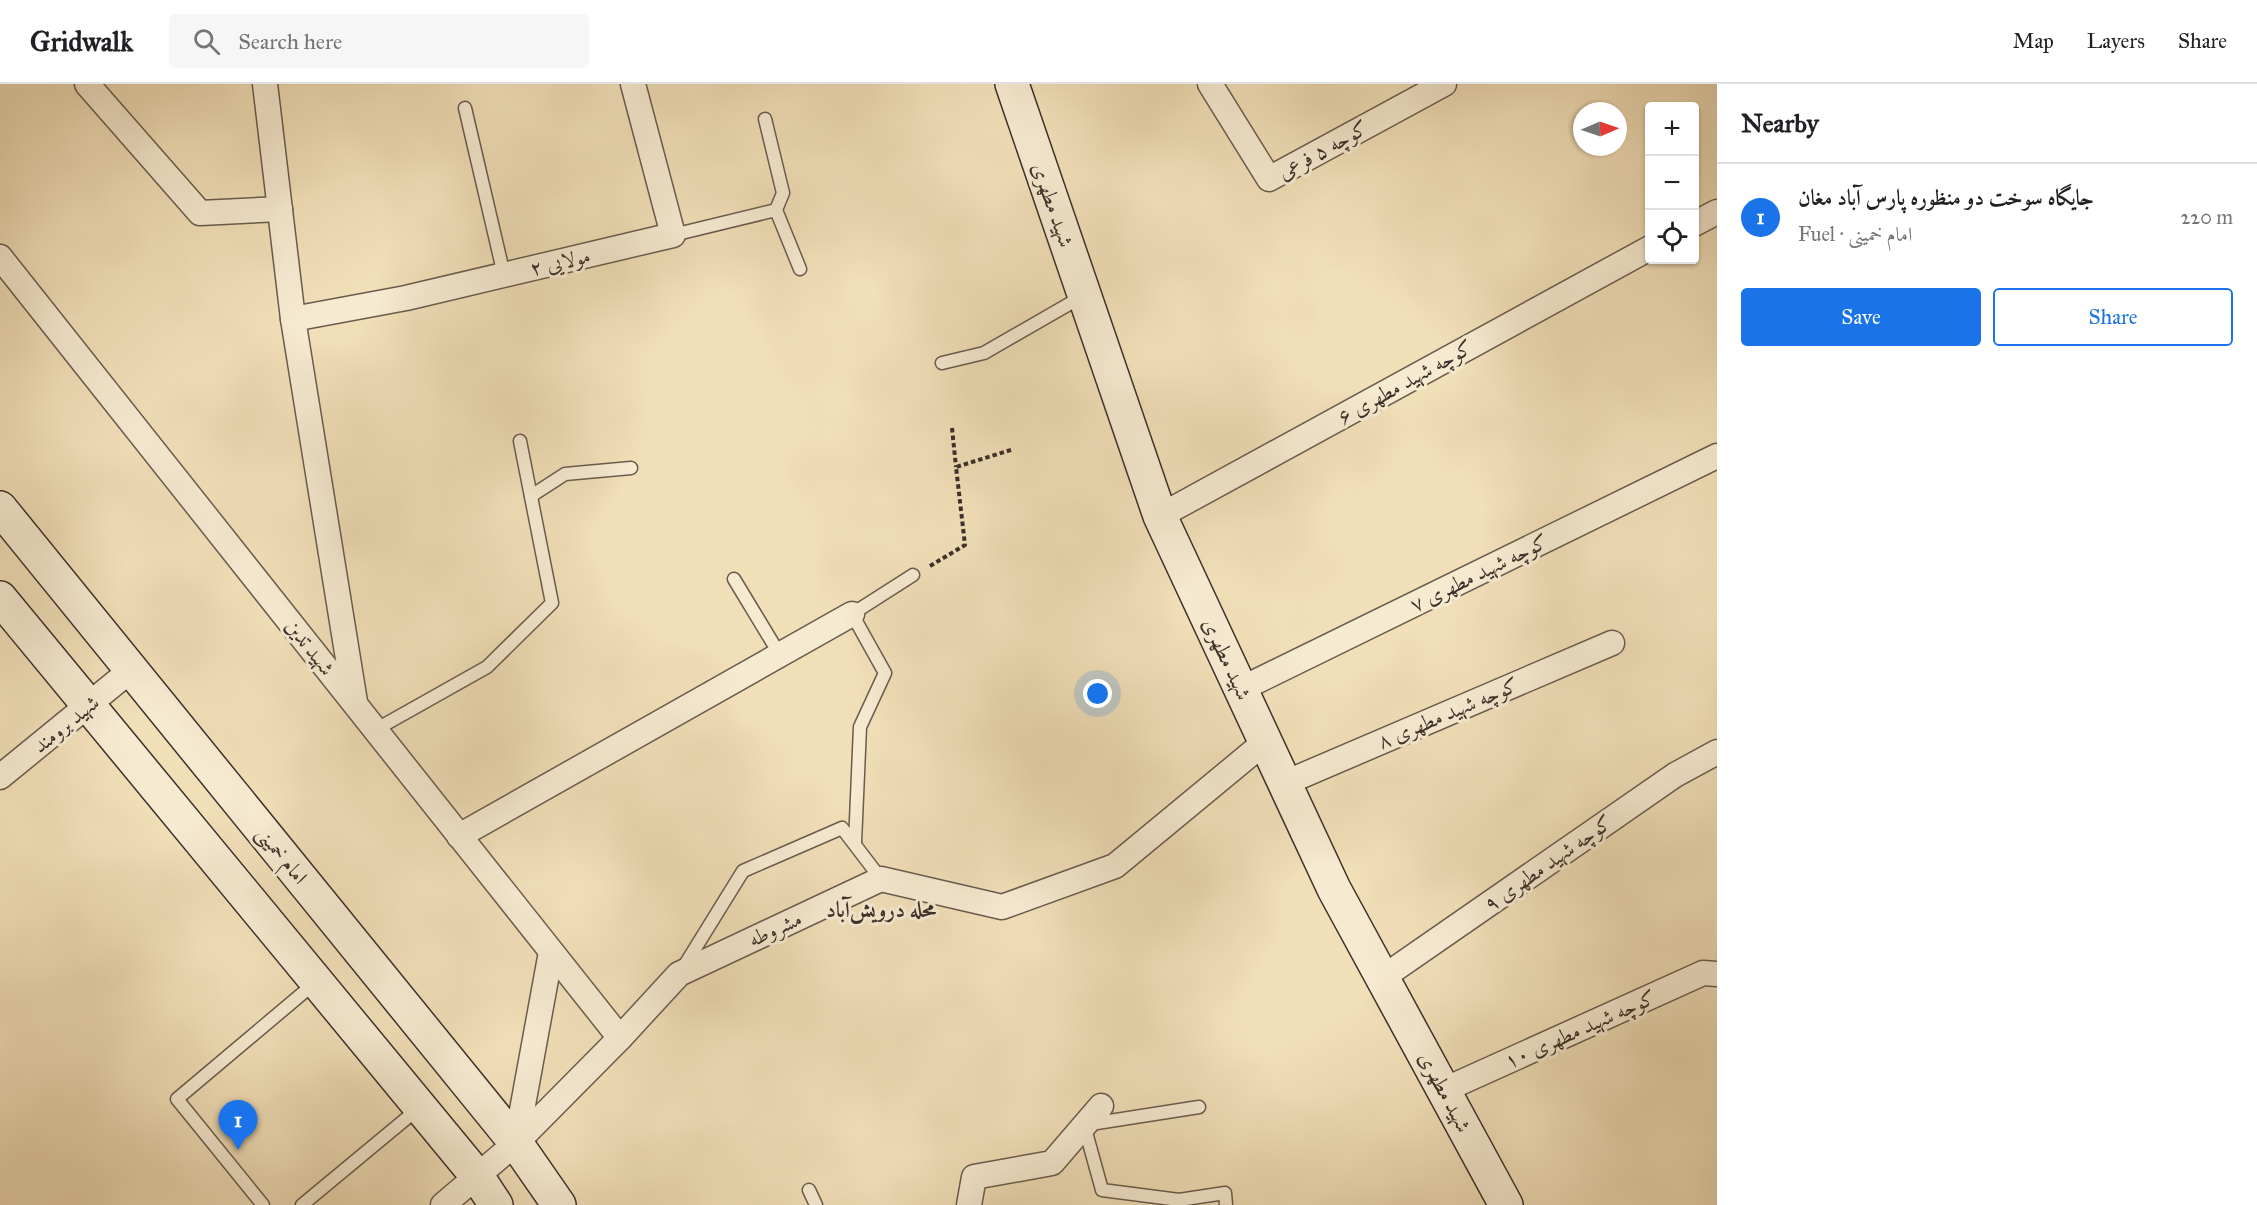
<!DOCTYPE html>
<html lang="en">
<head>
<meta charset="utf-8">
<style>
  :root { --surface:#fff; --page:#f6f6f6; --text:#202124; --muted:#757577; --line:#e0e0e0; --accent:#1a73e8 }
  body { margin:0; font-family:"IM FELL Great Primer",Amiri,serif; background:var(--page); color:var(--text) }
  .controls { position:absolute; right:18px; top:18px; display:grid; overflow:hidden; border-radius:6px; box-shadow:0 2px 4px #0004 }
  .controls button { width:54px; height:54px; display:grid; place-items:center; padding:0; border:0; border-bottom:2px solid var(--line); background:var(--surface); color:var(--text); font:30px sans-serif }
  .compass { position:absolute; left:1573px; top:18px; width:54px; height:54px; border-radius:50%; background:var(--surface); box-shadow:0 2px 4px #0004; rotate:88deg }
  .you { position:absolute; left:1098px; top:610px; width:21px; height:21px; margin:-15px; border:4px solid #fff; border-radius:50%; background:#1a73e8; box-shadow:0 0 0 9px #1a73e833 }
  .badge { display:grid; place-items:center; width:39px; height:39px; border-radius:50%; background:var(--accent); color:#fff; font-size:20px; font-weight:700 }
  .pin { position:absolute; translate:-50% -50px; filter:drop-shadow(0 2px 3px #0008) }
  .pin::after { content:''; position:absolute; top:32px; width:21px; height:18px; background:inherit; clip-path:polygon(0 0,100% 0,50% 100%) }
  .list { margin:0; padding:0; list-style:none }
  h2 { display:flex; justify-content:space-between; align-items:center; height:78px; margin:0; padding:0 24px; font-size:26px }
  h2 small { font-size:20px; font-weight:400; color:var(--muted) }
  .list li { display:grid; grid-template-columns:39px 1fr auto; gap:18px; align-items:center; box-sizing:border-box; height:108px; padding:0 24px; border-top:2px solid var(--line) }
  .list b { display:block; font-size:22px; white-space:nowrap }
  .list p { margin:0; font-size:20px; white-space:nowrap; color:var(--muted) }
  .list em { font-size:20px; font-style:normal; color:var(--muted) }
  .actions { display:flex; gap:12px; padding:18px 24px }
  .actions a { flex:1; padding:14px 0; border:2px solid var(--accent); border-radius:6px; text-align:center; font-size:21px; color:var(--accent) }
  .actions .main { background:var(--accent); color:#fff }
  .icon { flex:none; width:33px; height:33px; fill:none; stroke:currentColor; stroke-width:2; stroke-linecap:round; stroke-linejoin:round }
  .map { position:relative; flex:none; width:1717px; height:1121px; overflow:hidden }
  header { display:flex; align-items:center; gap:36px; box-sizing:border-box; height:84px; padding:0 30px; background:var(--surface); border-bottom:2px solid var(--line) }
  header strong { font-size:28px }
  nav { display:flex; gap:33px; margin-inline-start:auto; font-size:21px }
  .search { width:420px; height:54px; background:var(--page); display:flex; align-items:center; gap:15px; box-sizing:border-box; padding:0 21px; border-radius:6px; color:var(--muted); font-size:22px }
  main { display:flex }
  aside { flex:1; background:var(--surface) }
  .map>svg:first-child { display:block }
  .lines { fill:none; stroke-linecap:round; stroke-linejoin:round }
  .lane-casing { stroke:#695c4e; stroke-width:15 }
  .street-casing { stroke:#695c4e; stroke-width:27 }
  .secondary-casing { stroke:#3c302a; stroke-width:36 }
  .path { stroke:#3c302a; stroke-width:4; stroke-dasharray:4.5 3; stroke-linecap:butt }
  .lane { stroke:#f6ead1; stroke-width:12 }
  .street { stroke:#f6ead1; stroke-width:24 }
  .secondary { stroke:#f6ead1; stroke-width:33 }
  .labels { text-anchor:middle; stroke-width:6; stroke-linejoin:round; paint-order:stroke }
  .street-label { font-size:21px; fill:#3c302a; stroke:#f6ead1 }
  .neighbourhood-label { font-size:22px; font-weight:bold; fill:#3c302a; stroke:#f6ead1 }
</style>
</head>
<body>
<header>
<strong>Gridwalk</strong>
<div class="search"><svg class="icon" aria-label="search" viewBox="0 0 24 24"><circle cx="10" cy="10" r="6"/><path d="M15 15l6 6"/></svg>Search here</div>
<nav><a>Map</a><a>Layers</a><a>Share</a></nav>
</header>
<main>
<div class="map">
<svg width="1717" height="1121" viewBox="0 0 1717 1121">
  <rect width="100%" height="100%" fill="#f1dfb8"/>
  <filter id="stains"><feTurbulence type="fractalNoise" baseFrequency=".00333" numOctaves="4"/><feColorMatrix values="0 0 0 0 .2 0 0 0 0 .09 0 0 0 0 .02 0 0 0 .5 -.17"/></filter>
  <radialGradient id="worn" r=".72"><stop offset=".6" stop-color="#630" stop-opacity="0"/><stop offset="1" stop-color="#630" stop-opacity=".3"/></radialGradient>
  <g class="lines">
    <defs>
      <g id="lane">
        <path d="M465,24L504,191"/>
        <path d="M765,35L783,109L776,126"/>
        <path d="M673,151L776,126L800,185"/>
        <path d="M942,279L984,269L1083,212"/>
        <path d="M531,412L565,390L631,384"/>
        <path d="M734,495L780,571"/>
        <path d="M375,646L487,583L552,519L520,357"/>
        <path d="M855,759L860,643L885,589L852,530L913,491"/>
        <path d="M683,884L743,787L842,744L881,795"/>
        <path d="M1199,1023L1084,1041L1102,1106L1179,1116L1225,1109L1226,1121"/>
        <path d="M809,1106L816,1121"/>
        <path d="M263,1121L177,1015L316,898"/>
        <path d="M302,1121L419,1024"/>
      </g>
      <g id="street">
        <path d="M87,0L200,129L280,125"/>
        <path d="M265,0L293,235L355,618"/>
        <path d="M1210,0L1269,95L1444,0"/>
        <path d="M1694,140L1717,128"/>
        <path d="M0,173L620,954"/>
        <path d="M293,235L406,214L673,151L633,0"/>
        <path d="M1160,432L1650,164"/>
        <path d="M1241,605L1717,372"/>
        <path d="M0,693L131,586"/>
        <path d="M1285,699L1612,559"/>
        <path d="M459,752L852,530"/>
        <path d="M1382,894L1675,691L1717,668"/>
        <path d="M1444,1006L1703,889L1717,890"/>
        <path d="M516,1059L551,868"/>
        <path d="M443,1121L516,1059L620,954L679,890L881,795L1002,823L1115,782L1265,658"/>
        <path d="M969,1121L974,1093L1052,1079L1101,1022"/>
      </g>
      <g id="secondary">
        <path d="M1012,0L1160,432L1334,805L1506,1121"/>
        <path d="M0,424L516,1059L559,1121"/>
        <path d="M0,514L477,1092L496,1121"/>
      </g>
    </defs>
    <use href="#lane" class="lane-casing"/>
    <use href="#street" class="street-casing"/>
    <use href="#secondary" class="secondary-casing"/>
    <g class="path">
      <path d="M952,344L956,383"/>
      <path d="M930,482L965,461L956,383L1014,365"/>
    </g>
    <use href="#lane" class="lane"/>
    <use href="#street" class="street"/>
    <use href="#secondary" class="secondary"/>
  </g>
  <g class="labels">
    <g class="street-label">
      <text transform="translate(1323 66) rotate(-29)" y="7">کوچه ۵ فرعی</text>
      <text transform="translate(1053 121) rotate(71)" y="7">شهید مطهری</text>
      <text transform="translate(560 178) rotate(-13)" y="7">مولایی ۲</text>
      <text transform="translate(1405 298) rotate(-29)" y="7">کوچه شهید مطهری ۶</text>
      <text transform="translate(1479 489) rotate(-26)" y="7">کوچه شهید مطهری ۷</text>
      <text transform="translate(310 563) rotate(52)" y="7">شهید تدین</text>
      <text transform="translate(1227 575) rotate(65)" y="7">شهید مطهری</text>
      <text transform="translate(1448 629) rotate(-23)" y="7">کوچه شهید مطهری ۸</text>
      <text transform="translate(66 640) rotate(-39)" y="7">شهید برومند</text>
      <text transform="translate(282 771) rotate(51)" y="7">امام خمینی</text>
      <text transform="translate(1548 779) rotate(-35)" y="7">کوچه شهید مطهری ۹</text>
      <text transform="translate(775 845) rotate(-25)" y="7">مشروطه</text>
      <text transform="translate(1580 945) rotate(-24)" y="7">کوچه شهید مطهری ۱۰</text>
      <text transform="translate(1445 1008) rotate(62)" y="7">شهید مطهری</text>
    </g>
    <g class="neighbourhood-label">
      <text x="881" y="833">محله درویش‌آباد</text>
    </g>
  </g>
  <rect width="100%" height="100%" filter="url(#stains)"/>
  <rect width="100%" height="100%" fill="url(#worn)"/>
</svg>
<div class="controls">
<button>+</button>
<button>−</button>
<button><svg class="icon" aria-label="locate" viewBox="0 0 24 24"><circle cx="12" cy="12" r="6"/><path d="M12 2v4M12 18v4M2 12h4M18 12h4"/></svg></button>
</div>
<svg class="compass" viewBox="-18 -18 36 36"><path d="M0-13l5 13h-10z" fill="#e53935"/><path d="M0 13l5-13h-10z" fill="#757577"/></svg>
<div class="you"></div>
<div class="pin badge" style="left:238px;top:1066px">1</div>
</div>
<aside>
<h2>Nearby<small></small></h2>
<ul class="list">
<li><span class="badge">1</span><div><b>جایگاه سوخت دو منظوره پارس آباد مغان</b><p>Fuel · امام خمینی</p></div><em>220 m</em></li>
</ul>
<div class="actions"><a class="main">Save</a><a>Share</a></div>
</aside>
</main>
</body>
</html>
